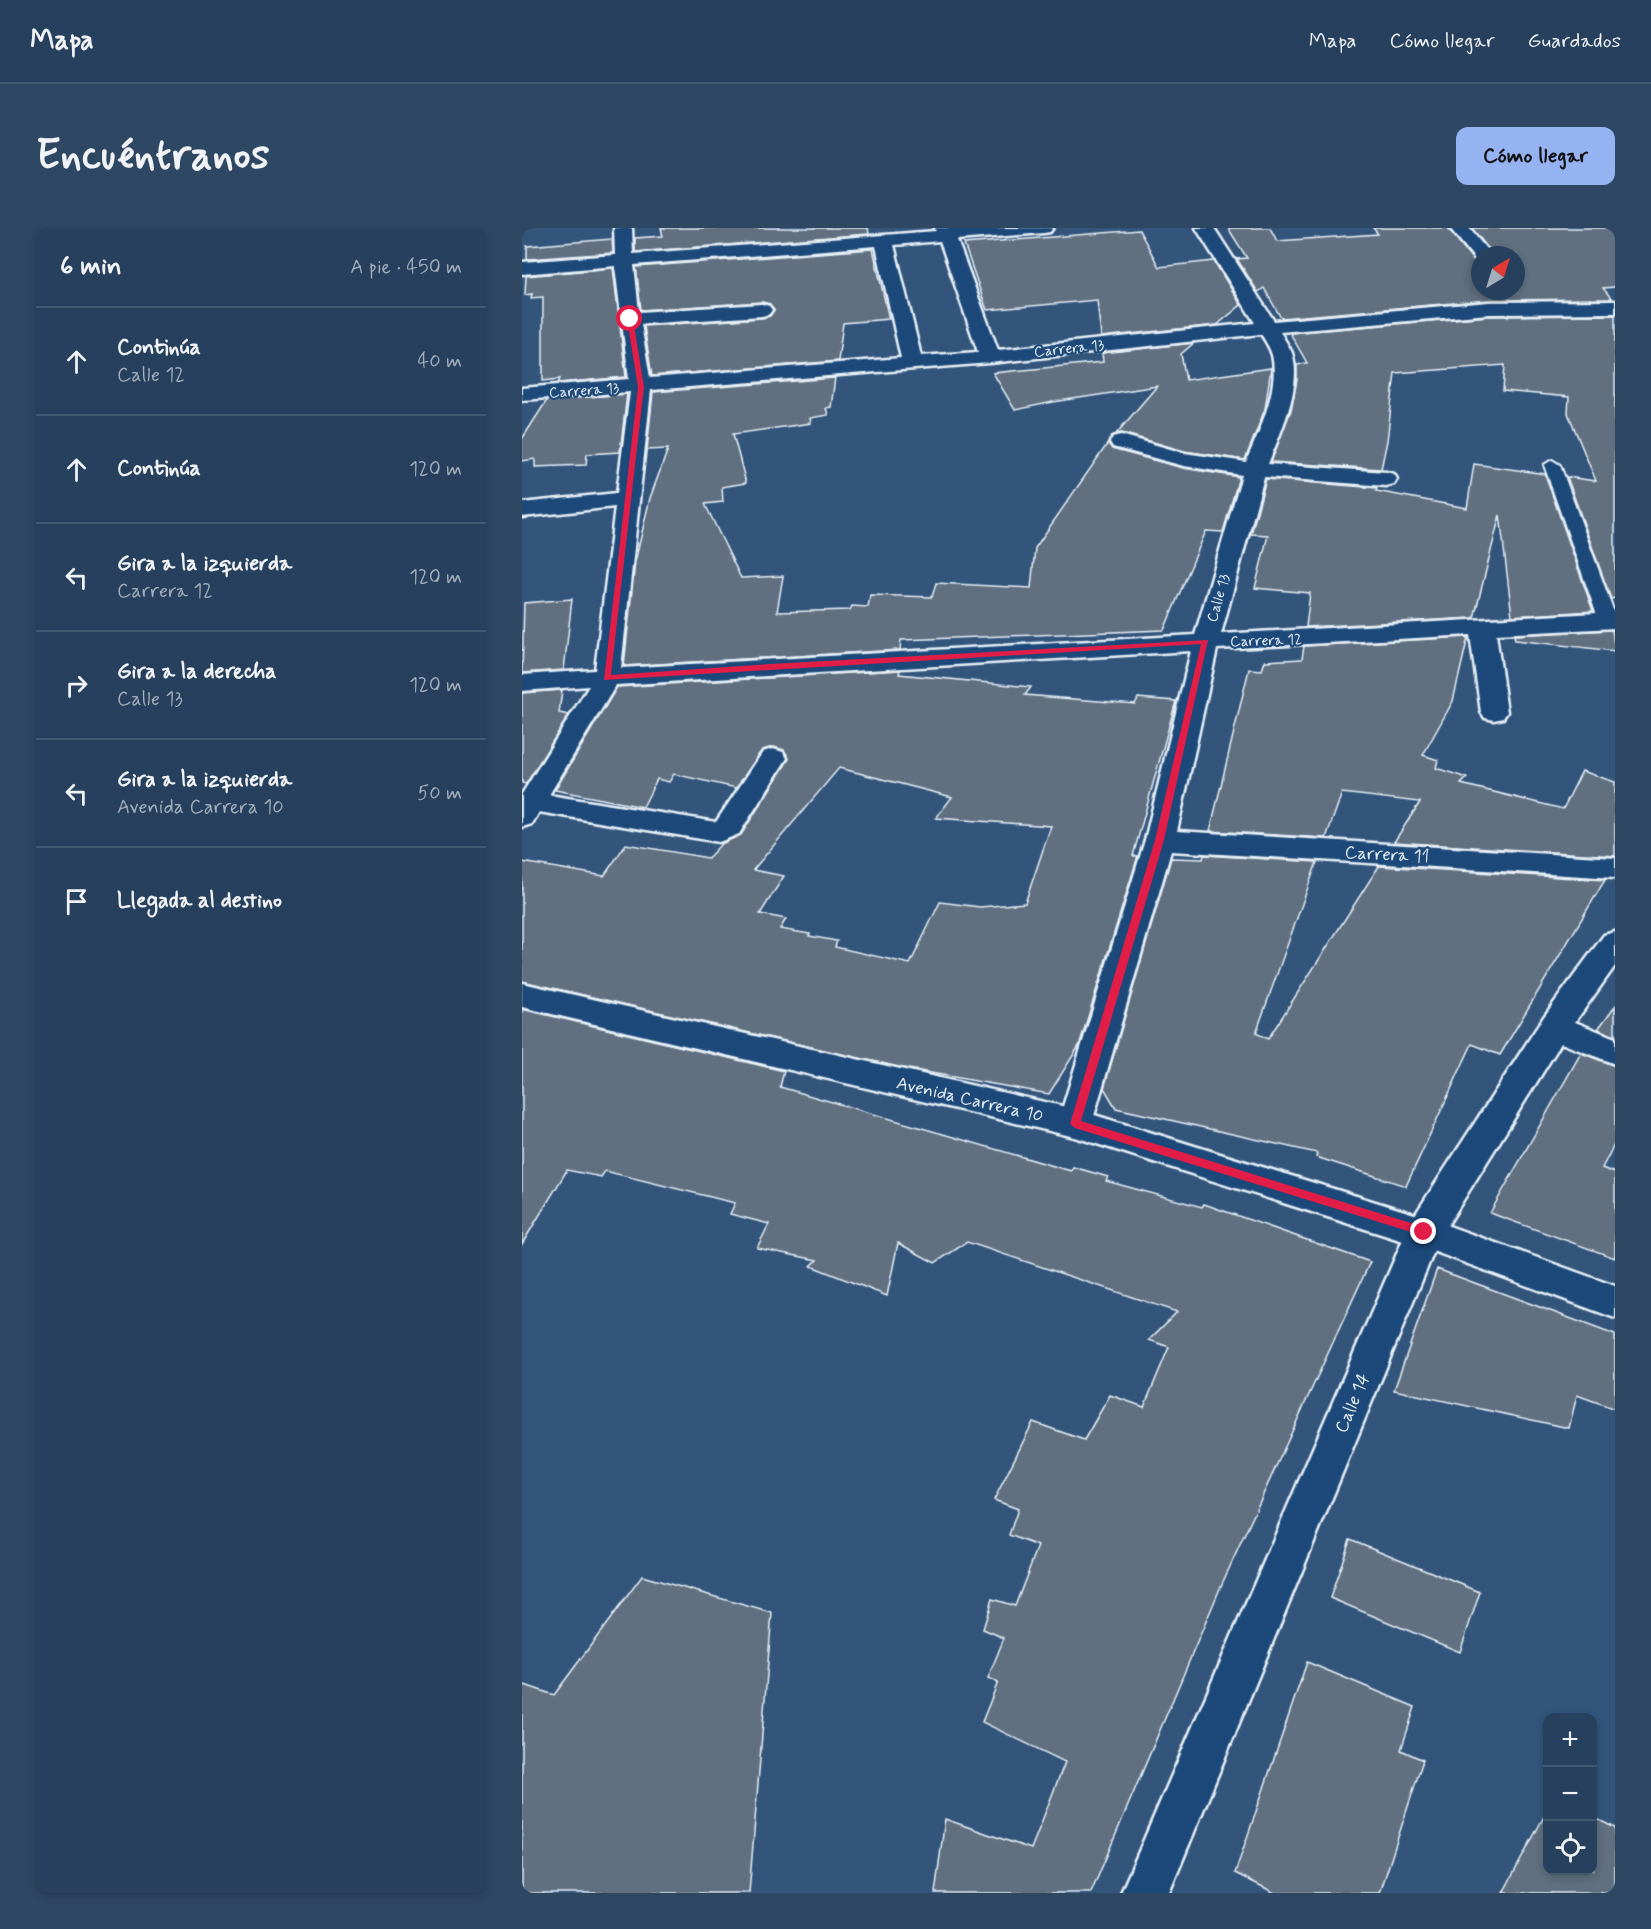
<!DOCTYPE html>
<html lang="es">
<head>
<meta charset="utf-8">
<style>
  :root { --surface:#26405d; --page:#2e4763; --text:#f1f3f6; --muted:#a4afbc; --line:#425972; --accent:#95b2f1 }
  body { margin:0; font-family:Mynerve,sans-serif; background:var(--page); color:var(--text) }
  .controls { position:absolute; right:18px; bottom:18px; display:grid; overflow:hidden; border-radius:12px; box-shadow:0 3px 9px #0003 }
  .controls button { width:54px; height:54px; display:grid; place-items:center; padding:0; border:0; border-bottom:2px solid var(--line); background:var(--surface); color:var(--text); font:30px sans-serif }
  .compass { position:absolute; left:949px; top:18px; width:54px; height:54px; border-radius:50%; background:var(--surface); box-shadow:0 3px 9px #0003; rotate:38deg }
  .stop { position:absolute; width:18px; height:18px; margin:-14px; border:4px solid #e11d48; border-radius:50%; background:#fff }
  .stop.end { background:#e11d48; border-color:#fff; box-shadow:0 2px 6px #0008 }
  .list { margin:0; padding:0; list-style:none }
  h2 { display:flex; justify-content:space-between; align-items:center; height:78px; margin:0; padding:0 24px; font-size:26px }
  h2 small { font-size:20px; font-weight:400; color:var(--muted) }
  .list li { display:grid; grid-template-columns:39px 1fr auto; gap:18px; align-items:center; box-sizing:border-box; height:108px; padding:0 24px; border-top:2px solid var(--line) }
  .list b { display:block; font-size:22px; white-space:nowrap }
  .list p { margin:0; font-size:20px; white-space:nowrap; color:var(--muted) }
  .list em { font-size:20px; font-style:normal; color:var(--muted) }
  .icon { flex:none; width:33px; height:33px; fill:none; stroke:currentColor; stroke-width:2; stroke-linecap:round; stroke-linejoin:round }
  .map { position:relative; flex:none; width:1093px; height:1665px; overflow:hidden; border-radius:12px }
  header { display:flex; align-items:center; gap:36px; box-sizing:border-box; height:84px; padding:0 30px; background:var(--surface); border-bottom:2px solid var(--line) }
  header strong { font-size:28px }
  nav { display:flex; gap:33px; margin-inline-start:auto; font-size:21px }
  .intro { display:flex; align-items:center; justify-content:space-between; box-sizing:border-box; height:144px; padding:0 36px }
  h1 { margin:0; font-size:42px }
  .button { padding:15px 27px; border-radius:12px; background:var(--accent); color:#111; font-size:21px; font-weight:700 }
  main { display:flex; gap:36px; padding:0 36px }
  aside { flex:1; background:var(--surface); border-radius:12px; box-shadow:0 3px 9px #0003 }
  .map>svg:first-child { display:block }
  .building { fill:#616f80; stroke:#e8f1f8; stroke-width:1.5; fill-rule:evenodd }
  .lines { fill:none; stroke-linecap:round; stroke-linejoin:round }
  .lane-casing { stroke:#e8f1f8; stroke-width:4 }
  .street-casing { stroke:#e8f1f8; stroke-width:5 }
  .secondary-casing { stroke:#e8f1f8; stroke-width:5 }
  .lane { fill:#1f4a7a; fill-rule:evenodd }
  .street { fill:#1f4a7a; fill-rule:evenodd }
  .secondary { fill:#1f4a7a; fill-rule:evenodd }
  .route { fill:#e11d48 }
  .labels { text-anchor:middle; stroke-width:4.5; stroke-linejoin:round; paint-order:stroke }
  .far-street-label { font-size:15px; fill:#e8f1f8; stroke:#1f4a7a }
  .street-label { font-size:18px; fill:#e8f1f8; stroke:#1f4a7a }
</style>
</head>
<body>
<header>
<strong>Mapa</strong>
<nav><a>Mapa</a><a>Cómo llegar</a><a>Guardados</a></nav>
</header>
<div class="intro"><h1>Encuéntranos</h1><a class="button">Cómo llegar</a></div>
<main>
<aside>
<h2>6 min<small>A pie · 450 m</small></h2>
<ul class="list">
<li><svg class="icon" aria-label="ahead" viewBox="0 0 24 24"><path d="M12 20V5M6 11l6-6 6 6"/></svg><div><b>Continúa</b><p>Calle 12</p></div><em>40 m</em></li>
<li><svg class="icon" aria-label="ahead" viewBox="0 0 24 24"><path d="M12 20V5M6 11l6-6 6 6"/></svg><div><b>Continúa</b></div><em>120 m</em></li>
<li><svg class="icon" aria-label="left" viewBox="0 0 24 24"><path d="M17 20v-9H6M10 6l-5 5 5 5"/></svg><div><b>Gira a la izquierda</b><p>Carrera 12</p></div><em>120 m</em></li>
<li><svg class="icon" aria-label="right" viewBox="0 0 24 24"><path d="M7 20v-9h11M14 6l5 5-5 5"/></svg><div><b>Gira a la derecha</b><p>Calle 13</p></div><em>120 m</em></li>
<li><svg class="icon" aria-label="left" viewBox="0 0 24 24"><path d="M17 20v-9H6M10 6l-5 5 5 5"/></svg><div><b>Gira a la izquierda</b><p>Avenida Carrera 10</p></div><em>50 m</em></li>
<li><svg class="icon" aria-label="arrive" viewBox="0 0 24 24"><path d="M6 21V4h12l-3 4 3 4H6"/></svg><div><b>Llegada al destino</b></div></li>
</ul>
</aside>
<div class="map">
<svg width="1093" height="1665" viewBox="0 0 1093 1665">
  <rect width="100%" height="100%" fill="#33557c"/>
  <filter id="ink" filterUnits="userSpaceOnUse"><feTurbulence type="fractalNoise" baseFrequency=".0167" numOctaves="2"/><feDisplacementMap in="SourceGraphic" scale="12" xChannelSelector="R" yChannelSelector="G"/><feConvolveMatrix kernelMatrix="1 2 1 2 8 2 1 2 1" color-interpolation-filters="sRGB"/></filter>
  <g filter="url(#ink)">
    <g class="building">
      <path d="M139,0H346L347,6L113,24V10L141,8Z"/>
      <path d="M706,0H748L755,13L856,6L851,0H926L951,32L958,34V63H994V27H971L950,0H1093V59L1081,60L1090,71L967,72L759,90L742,60L736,64L715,31L725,30Z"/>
      <path d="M617,2L637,39L692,33L719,77L695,97L579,109L575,72L465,82L442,16Z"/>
      <path d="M90,11L91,25L5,31V18Z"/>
      <path d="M351,21L367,91L321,95L316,133L130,148L122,98L240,90L248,88L252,82L248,76L240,74L119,82L114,39Z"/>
      <path d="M91,40L104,149L36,155L38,151L21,153V69L9,70L10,66L3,67L4,48Z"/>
      <path d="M1093,87V370L1089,371L1045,249L1074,253L1046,185L1047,169L981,163L983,137L873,145L865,213L859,241L749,234L769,182L775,152V137L785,135L768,105L967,88Z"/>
      <path d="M672,115L659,126L664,152L749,140L743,181L723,232L662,223L600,205L594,206L635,158L531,174L493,182L471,145L581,134L580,125Z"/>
      <path d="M313,150L309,179L304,180L306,187L288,190L289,195L211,206L224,255L200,259L201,274L183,276L219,350L261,348L255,384L328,382L330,378L346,379L348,367L410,369L414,355L509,360L513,320L586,215L590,221L661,240L717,249L701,304L684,303L642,402L379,412L378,422L102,438L113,334L128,270L146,221L125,222L131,164Z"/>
      <path d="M105,166L98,224L65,226L64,237L13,239V231L0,233V211L25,172Z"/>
      <path d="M952,236L1023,246L1071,383L990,388L978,287L952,390L784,399L788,365L733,360L746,307L729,306L744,251L855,260L854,263L945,280Z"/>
      <path d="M50,371L42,442L0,445L2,375Z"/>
      <path d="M1090,402L1093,423L993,412L992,407Z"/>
      <path d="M946,409L931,473L901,527L916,532L914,540L945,550L939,556L1041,581L1060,543L1093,554V628L872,614L898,574L820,565L804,610L688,603L727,441L740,442L743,433L780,431L782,418Z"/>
      <path d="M378,442L377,446L509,459L503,467L613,476L616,470L654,473L611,628H616L557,818L527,866L381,840L0,753V634L82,648L104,616L186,630L199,616L219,607L267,531L262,522L252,519L240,522L214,560L152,546L147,554L135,551L121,579L33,562L95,459ZM317,540L430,569L414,590L529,598L503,675L458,679L418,674L388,736L313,719L315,713L287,708L288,706L258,701L264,691L238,686L262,648L231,642Z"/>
      <path d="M40,462L37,485L47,487L4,556L0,555V465Z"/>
      <path d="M682,627L795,634L734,805L746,811L857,638L1083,652L978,827L950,816L884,958L794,929L795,925L594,880L582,860L649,630L681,631Z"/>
      <path d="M1093,778V808L1076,801Z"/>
      <path d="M0,781L262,843L258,859L549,943L551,939L586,949L584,953L680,979L682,976L848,1034L699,1358L569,1665H413L423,1591L509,1621L543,1534L460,1494L476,1454L466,1450L482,1410L461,1401L470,1371L493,1378L516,1318L487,1307L496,1281L472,1272L511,1194L562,1212L588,1167L622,1179L647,1119L627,1112L655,1084L445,1014L413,1035L376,1015L365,1068L289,1038L295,1032L235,1020L247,996L208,986L213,975L83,943L79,949L45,942L0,1016Z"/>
      <path d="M1059,825L1093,838V915L1080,940L1093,945V1030L968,985Z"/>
      <path d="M915,1041L1093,1107V1181L1055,1167L1047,1200L872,1162Z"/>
      <path d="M828,1311L958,1364L938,1424L808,1370Z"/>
      <path d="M120,1348L250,1385L227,1665H0V1456L32,1467Z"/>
      <path d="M785,1434L893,1479L879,1522L901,1532L858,1665H753L713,1645Z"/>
      <path d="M1026,1581V1642H1071V1589L1093,1600V1665H981Z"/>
    </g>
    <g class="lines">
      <defs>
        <path id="lane" d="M1030,232L1038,237L1093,387L1092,397H1080L1077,393L1022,237Z"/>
        <g id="street">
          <path d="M92,0H110L111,26L414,3L413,0H531L528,4L522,5L435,12L476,122L733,95L674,0H692L752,93L967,74L1093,73V85L967,86L758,104C762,111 767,118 770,125C781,157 758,206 746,236L864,244L872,246L875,251L872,256L864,258L742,249L699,406L1093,384V400L974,406L985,484L981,490L972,492L963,490L959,484L948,407L695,421L655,603L1093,630V650L649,623L570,895L565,905L553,909L541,905L536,895L623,612L669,423L94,457L27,567L194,594L241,524L251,521L261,524L265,530L217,606L197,614L17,584L10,596L0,599V566L67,458L0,463V447L73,442L93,279L0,289V275L95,265L108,164L0,172V160L107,151L93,38L0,46V34L93,27ZM418,13L456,124L399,128L372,17ZM354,18L379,130L128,150L119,96L240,88L247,86L250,82L247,78L240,76L117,84L112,37ZM739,106C743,112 748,120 750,127C758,160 737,204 724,234L662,225L599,207L591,209L588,214L591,219L662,238L720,247L673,407L99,440L129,162L468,135Z"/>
          <path d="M928,0H947L969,27H958V32L953,31Z"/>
          <path d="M1093,704V738L1053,794L1093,810V836L1039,815L917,1011L647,1665H599L889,993L1021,790L1082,707Z"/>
        </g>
        <path id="secondary" d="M0,755L553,881L902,989L1093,1058V1090L897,1018L553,909L0,779Z"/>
      </defs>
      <use href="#lane" class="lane-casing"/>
      <use href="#street" class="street-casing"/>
      <use href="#secondary" class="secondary-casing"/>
      <use href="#lane" class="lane"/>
      <use href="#street" class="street"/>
      <use href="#secondary" class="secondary"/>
    </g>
  </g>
  <path class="route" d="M108,89L111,91L122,159L89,447L248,436L686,412L642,612L559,893L902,999L908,1004L906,1007L902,1008L553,900L548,896L633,612L679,416L82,452L116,159L105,91Z"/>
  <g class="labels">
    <g class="far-street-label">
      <text transform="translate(547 120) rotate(-6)" y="5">Carrera 13</text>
      <text transform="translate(62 162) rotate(-4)" y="5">Carrera 13</text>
      <text transform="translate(696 370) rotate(-74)" y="5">Calle 13</text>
      <text transform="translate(744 412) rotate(-2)" y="5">Carrera 12</text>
    </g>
    <g class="street-label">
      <text transform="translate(865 626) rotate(3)" y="6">Carrera 11</text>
      <text transform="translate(448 871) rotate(13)" y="6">Avenida Carrera 10</text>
      <text transform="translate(830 1175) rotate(-67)" y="6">Calle 14</text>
    </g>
  </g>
</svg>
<div class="controls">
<button>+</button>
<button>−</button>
<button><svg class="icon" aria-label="locate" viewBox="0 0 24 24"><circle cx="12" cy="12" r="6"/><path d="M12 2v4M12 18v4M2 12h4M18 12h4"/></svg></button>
</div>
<svg class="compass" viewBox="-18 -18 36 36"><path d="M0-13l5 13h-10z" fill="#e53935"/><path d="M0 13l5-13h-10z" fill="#a4afbc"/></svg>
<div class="stop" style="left:108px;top:91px"></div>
<div class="stop end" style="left:902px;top:1004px"></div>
</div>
</main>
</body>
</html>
